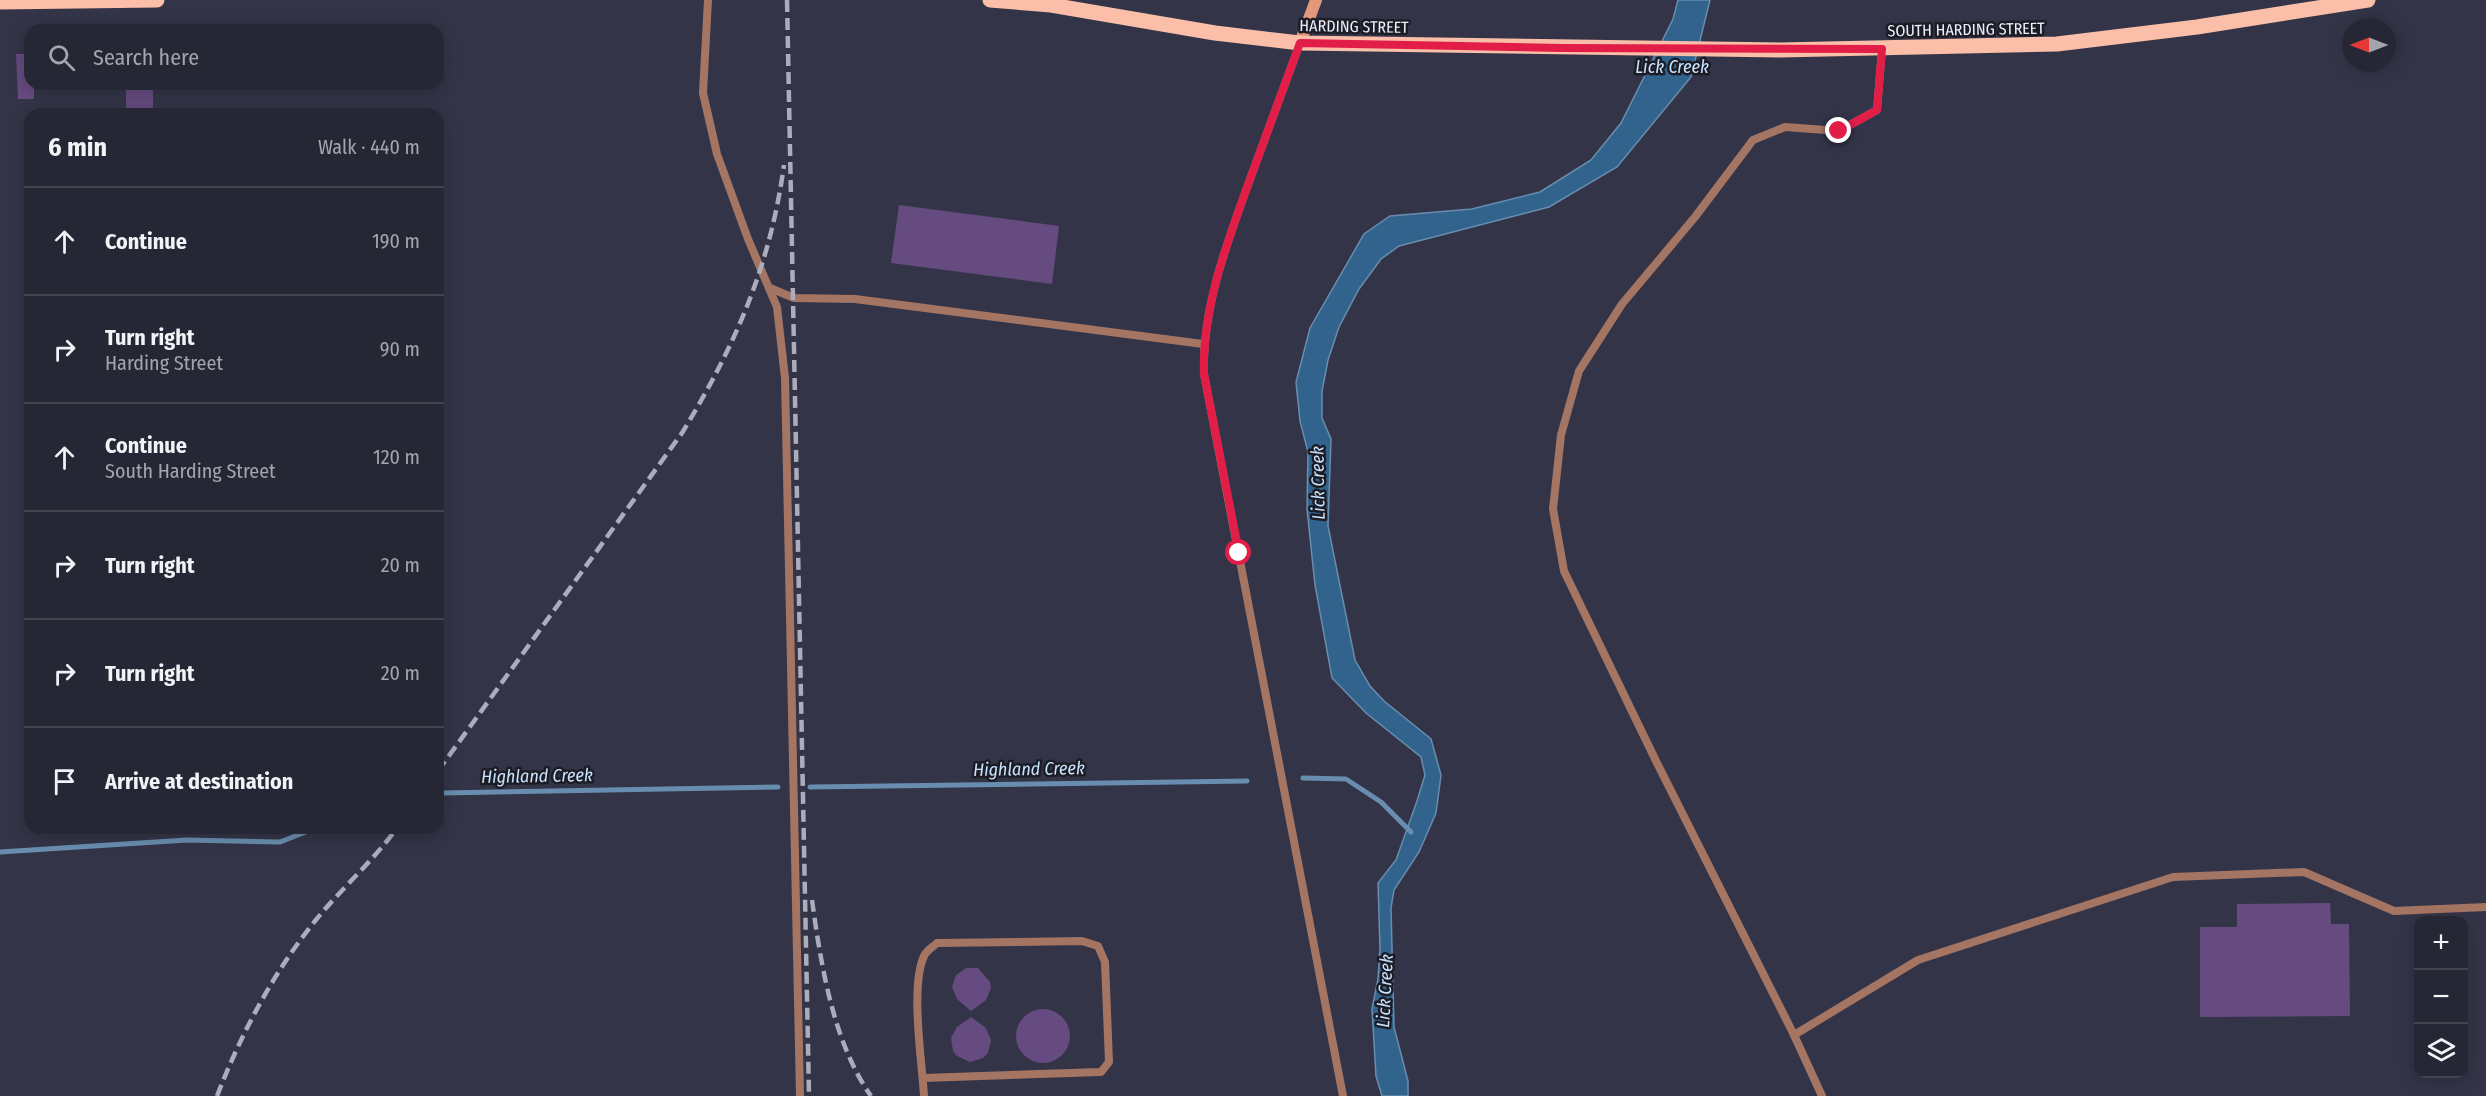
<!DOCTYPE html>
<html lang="en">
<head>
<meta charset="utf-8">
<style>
  :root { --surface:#262735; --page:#323341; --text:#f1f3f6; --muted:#a4a5ad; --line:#424450 }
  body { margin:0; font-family:"Fira Sans Condensed",sans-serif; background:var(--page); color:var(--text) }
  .controls { position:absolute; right:18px; bottom:18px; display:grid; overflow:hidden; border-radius:12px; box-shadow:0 3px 15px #0003 }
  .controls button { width:54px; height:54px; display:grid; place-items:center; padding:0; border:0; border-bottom:2px solid var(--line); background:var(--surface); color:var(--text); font:30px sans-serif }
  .compass { position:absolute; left:2342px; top:18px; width:54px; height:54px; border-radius:50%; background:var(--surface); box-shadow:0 3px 15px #0003; rotate:270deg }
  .stop { position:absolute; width:18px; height:18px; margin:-14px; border:4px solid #e11d48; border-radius:50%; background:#fff }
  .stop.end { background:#e11d48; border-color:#fff; box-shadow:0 2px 6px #0008 }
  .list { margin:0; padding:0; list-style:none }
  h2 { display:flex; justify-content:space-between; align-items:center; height:78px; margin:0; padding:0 24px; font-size:26px }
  h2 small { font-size:20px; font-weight:400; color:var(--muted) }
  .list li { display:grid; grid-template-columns:39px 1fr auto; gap:18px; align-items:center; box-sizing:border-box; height:108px; padding:0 24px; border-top:2px solid var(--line) }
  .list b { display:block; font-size:22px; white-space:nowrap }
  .list p { margin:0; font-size:20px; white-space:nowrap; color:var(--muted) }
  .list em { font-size:20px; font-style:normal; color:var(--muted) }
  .icon { flex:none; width:33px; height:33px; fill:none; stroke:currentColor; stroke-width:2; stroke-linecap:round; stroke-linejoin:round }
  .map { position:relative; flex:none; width:2486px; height:1096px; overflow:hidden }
  .search { position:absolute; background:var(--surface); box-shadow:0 3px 15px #0003; left:24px; top:24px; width:420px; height:66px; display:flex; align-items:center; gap:15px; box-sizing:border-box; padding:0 21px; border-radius:18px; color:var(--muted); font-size:22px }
  .panel { position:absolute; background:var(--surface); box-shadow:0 3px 15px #0003; left:24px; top:108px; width:420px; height:726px; border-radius:18px }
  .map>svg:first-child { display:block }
  .water { fill:#31638d; stroke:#698dae; stroke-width:1.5 }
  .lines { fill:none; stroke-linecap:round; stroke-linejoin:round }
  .stream { stroke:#698dae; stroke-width:5 }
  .building { fill:#654b7f }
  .lane { stroke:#a57563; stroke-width:8 }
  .secondary { stroke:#e3977b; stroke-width:12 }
  .primary { stroke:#fabea9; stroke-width:15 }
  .rail { stroke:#abacbc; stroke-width:4.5; stroke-dasharray:12 6; stroke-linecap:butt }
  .route { stroke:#e11d48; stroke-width:8 }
  .labels { text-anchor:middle; stroke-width:5; stroke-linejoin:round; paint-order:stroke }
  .street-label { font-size:16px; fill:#edeefb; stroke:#1c1c25 }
  .water-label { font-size:18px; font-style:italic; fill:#c7e3fe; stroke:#1c1c25 }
</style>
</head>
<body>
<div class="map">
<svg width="2486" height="1096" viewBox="0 0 2486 1096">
  <rect width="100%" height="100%" fill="#333447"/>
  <path class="water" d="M1678,0H1710L1691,77L1617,167L1549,207L1399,246L1381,259L1359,289L1339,327L1328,360L1322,391V418L1331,439L1328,526L1355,660L1370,686L1384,701L1431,739L1441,775L1436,813L1419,852L1394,890L1391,908L1394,1027L1408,1081V1096H1382L1376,1076L1372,1009L1378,979L1380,949L1378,883L1396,860L1417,801L1425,775L1421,757L1366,713L1332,678L1315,585L1307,509L1308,452L1300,421L1296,382L1310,328L1364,234L1390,216L1472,209L1540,192L1591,160L1621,123L1673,19Z"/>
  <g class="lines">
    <g class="stream">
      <path d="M1303,778L1346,779L1381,802L1411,832"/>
      <path d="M810,787L1247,781"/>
      <path d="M442,793L778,787"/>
      <path d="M0,852L187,840L280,842L316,828"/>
    </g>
  </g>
  <g class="building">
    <path d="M16,54H30V84H34V99H18Z"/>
    <rect x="126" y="84" width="27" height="30"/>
    <path d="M899,205L1059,226L1052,284L891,263Z"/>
    <path d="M2330,903L2331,924H2349L2350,1016L2200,1017V927H2237V904Z"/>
    <path d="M966,968H978L990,982L991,988L986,1000L971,1011L957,999L952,987L956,975Z"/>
    <circle cx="1043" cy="1036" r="27"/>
    <path d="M971,1017L986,1028L991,1040L988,1053L983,1058L970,1062L957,1056L953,1051L951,1038L957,1027Z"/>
  </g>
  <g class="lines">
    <g class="lane">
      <path d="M708,0L703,93L717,154L748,239L777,307L785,378L800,1096"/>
      <path d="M1300,43C1283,89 1266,136 1249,182C1227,243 1202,308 1204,374L1343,1096"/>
      <path d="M1882,49L1877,110L1839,131L1785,127L1753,140L1695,217L1622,304L1579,371L1561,435L1553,509L1564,571L1656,761L1794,1035L1918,960L2173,877L2304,872L2394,911L2486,907"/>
      <path d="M770,288L794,298L855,299L1203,344"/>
      <path d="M1794,1035L1822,1096"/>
      <path d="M923,1078L1101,1072L1109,1062L1105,962L1098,946L1082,941L937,943C933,947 926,951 924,956C910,987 922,1061 924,1096"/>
    </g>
    <path class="secondary" d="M1300,43L1316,0"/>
    <g class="primary">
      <path d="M990,0L1051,5L1215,33L1300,43L1780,50L2057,44L2197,27L2368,0"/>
      <path d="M0,2L157,0"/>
    </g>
    <g class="rail">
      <path d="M787,0L809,1096"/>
      <path d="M438,771L682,433C735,346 770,267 784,165"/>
      <path d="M812,900C821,965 833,1042 871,1096"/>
      <path d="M217,1096C241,1034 273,973 315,921C341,889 373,861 397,828"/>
    </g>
  </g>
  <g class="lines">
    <path class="route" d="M1239,553L1204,374C1202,308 1227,243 1249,182C1266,136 1283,89 1300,43L1562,48L1882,49L1877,110L1839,131"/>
  </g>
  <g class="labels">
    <g class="street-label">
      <text transform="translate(1354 26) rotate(1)" y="6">HARDING STREET</text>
      <text transform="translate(1966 29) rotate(-1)" y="6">SOUTH HARDING STREET</text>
    </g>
    <g class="water-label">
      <text x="1672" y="73">Lick Creek</text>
      <text transform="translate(1318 483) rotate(-91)" y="6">Lick Creek</text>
      <text transform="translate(1029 769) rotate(-1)" y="6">Highland Creek</text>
      <text transform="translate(537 776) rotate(-1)" y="6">Highland Creek</text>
      <text transform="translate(1385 991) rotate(-87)" y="6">Lick Creek</text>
    </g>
  </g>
</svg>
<div class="controls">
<button>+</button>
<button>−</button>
<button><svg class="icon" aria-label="layers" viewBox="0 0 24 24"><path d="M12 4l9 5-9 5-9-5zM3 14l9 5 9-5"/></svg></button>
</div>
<svg class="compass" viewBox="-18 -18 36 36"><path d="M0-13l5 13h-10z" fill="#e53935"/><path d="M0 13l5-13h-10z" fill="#a4a5ad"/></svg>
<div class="stop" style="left:1239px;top:553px"></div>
<div class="stop end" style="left:1839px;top:131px"></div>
<div class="search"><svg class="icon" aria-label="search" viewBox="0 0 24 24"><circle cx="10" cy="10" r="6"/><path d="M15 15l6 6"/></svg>Search here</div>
<section class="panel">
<h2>6 min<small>Walk · 440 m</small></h2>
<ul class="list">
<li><svg class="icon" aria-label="ahead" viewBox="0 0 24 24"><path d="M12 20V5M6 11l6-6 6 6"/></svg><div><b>Continue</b></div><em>190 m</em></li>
<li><svg class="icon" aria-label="right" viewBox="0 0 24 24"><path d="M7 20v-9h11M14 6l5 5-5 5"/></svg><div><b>Turn right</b><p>Harding Street</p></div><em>90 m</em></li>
<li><svg class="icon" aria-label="ahead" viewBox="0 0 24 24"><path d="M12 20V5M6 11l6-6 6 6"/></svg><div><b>Continue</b><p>South Harding Street</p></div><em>120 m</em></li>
<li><svg class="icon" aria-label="right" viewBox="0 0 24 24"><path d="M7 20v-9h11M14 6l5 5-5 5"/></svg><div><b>Turn right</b></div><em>20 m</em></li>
<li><svg class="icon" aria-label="right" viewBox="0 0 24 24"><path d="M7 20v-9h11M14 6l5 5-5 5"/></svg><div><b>Turn right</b></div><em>20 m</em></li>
<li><svg class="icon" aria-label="arrive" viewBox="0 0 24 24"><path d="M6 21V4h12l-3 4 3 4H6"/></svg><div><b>Arrive at destination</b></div></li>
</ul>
</section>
</div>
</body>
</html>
